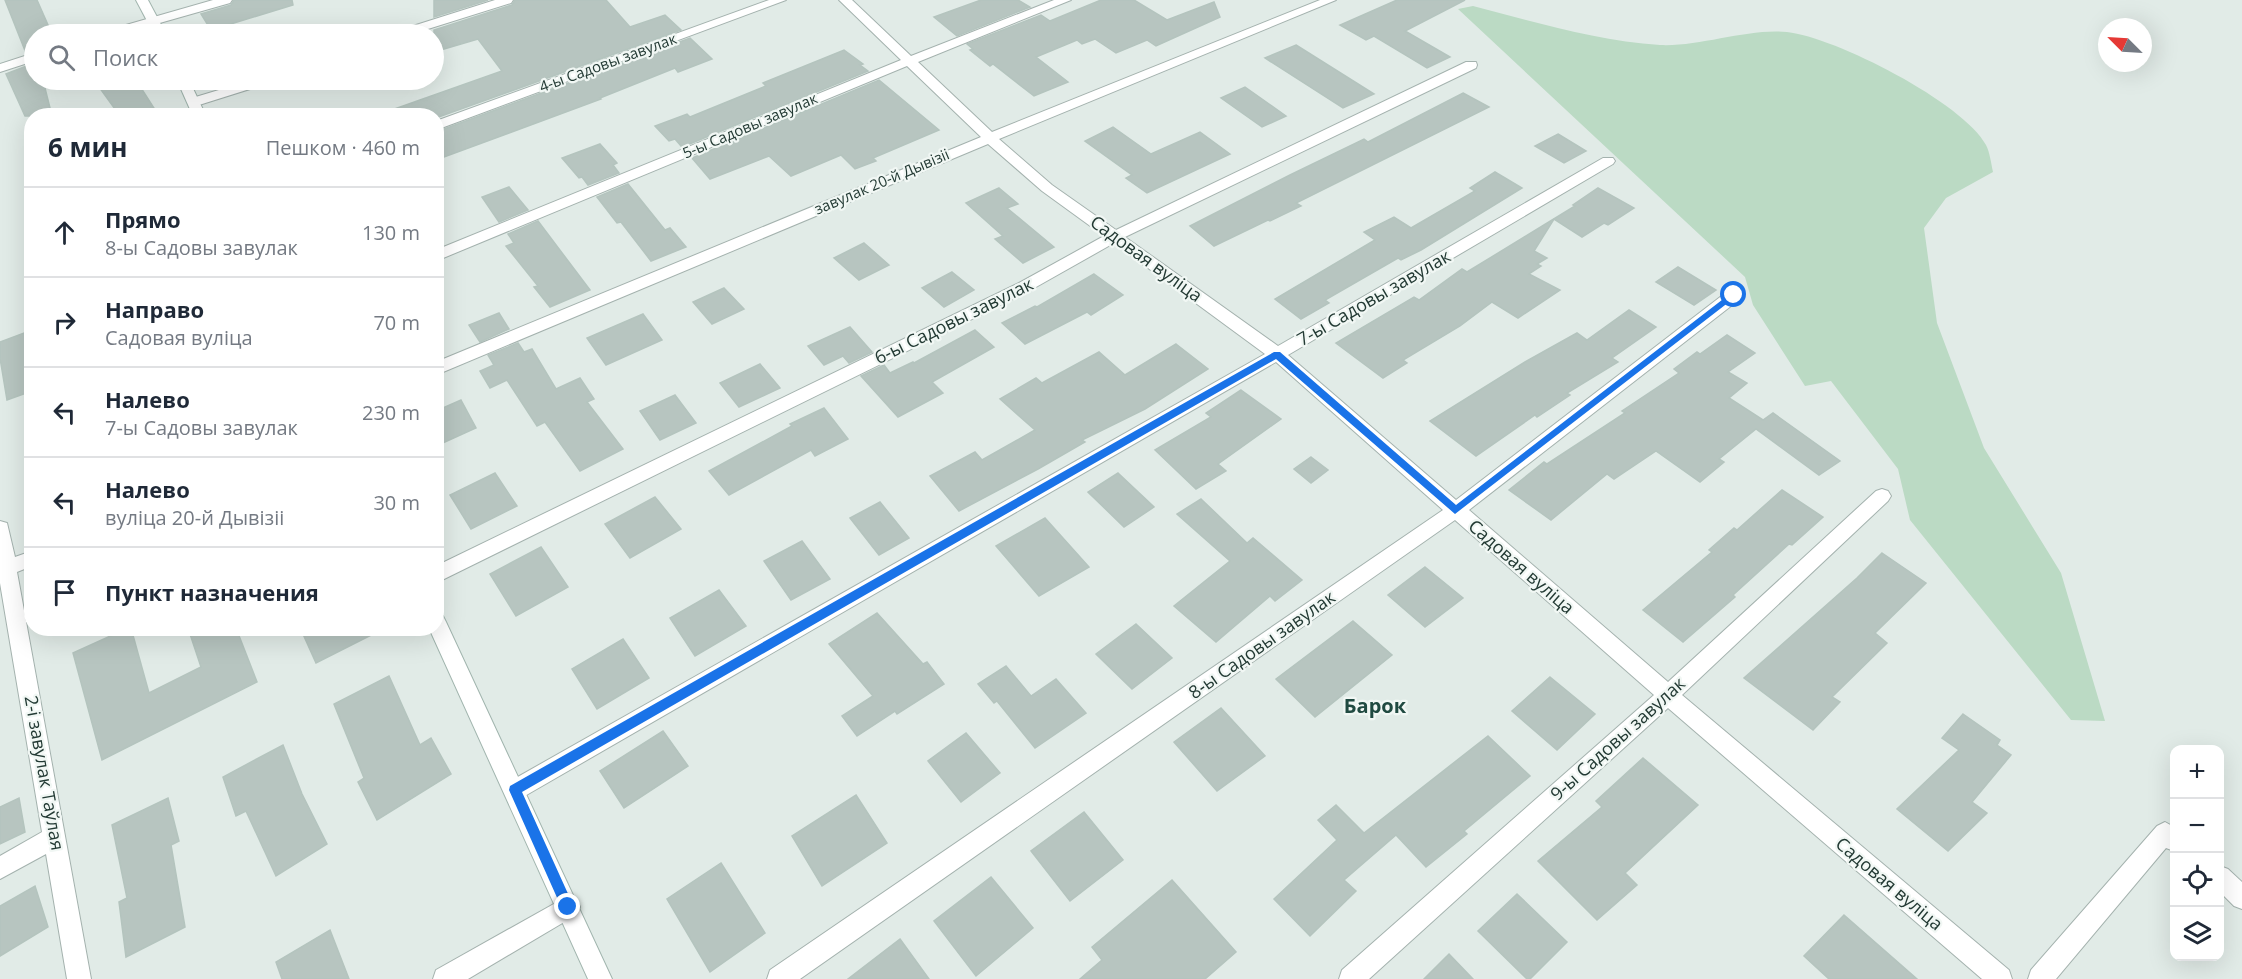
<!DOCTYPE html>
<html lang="ru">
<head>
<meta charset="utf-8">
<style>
  :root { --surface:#fff; --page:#f2f2f3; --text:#1f2937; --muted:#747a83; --line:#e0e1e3 }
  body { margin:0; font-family:"Open Sans",sans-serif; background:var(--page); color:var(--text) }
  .controls { position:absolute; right:18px; bottom:18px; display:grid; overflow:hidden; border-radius:12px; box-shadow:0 6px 24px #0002 }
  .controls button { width:54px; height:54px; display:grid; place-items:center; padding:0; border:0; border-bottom:2px solid var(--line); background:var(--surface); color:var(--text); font:30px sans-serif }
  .compass { position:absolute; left:2098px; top:18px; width:54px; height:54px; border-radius:50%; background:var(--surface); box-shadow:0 6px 24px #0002; rotate:294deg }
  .stop { position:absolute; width:18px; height:18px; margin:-14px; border:4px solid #1a73e8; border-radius:50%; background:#fff }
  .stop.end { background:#1a73e8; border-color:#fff; box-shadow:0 2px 6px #0008 }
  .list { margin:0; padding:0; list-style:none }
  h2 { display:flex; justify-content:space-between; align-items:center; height:78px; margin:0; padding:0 24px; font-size:26px }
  h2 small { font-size:20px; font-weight:400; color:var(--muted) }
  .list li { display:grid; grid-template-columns:39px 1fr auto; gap:18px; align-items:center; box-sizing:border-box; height:90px; padding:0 24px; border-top:2px solid var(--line) }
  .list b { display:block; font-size:22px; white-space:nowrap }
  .list p { margin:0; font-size:20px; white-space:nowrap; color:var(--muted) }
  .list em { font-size:20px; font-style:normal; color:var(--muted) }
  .icon { flex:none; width:33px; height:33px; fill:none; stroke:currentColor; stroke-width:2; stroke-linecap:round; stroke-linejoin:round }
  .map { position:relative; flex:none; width:2242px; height:979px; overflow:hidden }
  .search { position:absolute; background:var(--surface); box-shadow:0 6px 24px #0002; left:24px; top:24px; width:420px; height:66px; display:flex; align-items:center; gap:15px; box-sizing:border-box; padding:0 21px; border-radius:33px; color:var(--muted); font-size:22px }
  .panel { position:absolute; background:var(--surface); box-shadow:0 6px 24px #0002; left:24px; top:108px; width:420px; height:528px; border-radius:24px }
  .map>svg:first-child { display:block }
  .green { fill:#bbdac4 }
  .building { fill:#b7c5c0; stroke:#b4c4be; stroke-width:1.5 }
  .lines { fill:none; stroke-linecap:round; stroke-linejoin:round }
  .street-casing { stroke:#a4b2ae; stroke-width:2 }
  .secondary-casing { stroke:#a1b5ae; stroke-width:2 }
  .street { fill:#fff; fill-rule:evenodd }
  .secondary { fill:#fff; fill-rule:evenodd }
  .route { fill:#1a73e8 }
  .labels { text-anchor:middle; stroke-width:4.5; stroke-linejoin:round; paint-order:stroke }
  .far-street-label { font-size:15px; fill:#233a34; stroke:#f1f7f4 }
  .street-label { font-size:18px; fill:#233a34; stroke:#f1f7f4 }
  .neighbourhood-label { font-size:20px; font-weight:bold; fill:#204a41; stroke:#f1f7f4 }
</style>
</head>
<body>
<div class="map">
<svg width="2242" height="979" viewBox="0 0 2242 979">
  <rect width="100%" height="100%" fill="#e1ebe7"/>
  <path class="green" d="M1473,6C1535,22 1597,41 1660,45C1699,47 1748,28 1787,32C1835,37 1964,103 1986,145C1990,153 1991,163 1993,172L1946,198L1924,228L1937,323L1984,448L2061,573L2105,721L2071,720L1910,520L1898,469L1831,381L1805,386L1753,305L1745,277L1458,9Z"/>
  <g class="building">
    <path d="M5,0H37L52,34H34V51L26,53Z"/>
    <path d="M234,0H292L293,5L211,30L201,14L231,5Z"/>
    <path d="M434,0H488L434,17Z"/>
    <path d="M515,0H606L630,27L665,15L681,30L436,118V116H387L386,112L502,71L478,39L434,52V30L512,5Z"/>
    <path d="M981,0H1018L1030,7L957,36L934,17Z"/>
    <path d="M1101,0H1134L1167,20L1214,2L1220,17L1156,46L1147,40L1116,53L1095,39L1082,44L1077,40L1036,57L1068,82L1034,96L993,64L990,66L970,50L973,49L967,44L1041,15L1050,21Z"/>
    <path d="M1397,0H1465L1405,31L1450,57L1427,68L1374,36L1366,40L1340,25Z"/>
    <path d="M690,38L712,59L678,72L675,68L600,98L601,99L436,160V132Z"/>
    <path d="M1296,45L1374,94L1343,108L1265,58Z"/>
    <path d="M844,50L863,64L860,65L868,71L682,147L675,139L669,141L655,126L687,114L690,117L766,86L763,83Z"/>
    <path d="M34,63V80H43L52,116H25L6,74Z"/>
    <path d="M94,80H136L159,116H120Z"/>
    <path d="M879,80L939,130L873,158L876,161L855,169L841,155L791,176L769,156L710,179L692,158Z"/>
    <path d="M1245,87L1286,116L1262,127L1221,98Z"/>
    <path d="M1463,93L1489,107L1296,203L1301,206L1270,221L1268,220L1214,246L1190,226L1290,175L1364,139L1368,142Z"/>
    <path d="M1113,127L1151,154L1200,132L1230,154L1147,193L1126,178L1132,175L1085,141Z"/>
    <path d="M1558,134L1586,151L1564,163L1535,146Z"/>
    <path d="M600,144L617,163L613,165L619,173L588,185L582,177L579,178L562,158Z"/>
    <path d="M1495,172L1522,188L1421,250L1401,260L1398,258L1325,300L1329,303L1301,319L1275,299L1375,240L1364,232L1394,217L1411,228L1475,191L1470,188Z"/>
    <path d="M628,184L665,230L670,228L686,247L651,261L621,222L617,223L597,197Z"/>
    <path d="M509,187L528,210L499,222L482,197Z"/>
    <path d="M999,188L1018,204L1007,208L1054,247L1023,263L995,239L1003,236L966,203Z"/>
    <path d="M1598,188L1634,208L1608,225L1604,223L1582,237L1554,219L1534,251L1547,258L1537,264L1541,266L1529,274L1560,290L1518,318L1492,302L1460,326L1403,360L1407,363L1383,378L1336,343L1414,297L1419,300L1462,269L1467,272L1575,206L1573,205Z"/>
    <path d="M538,221L590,290L550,307L534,287L538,286L506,246L514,243L508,234Z"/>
    <path d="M864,243L889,265L859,280L834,258Z"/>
    <path d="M1678,267L1716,290L1694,305L1656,282Z"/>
    <path d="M952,272L974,290L944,307L922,288Z"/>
    <path d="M1094,274L1123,295L1091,315L1087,312L1025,344L1002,323L1035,306L1037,307Z"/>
    <path d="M724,288L744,309L712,324L693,302Z"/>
    <path d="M1629,310L1656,327L1612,358L1618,362L1567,393L1570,395L1537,417L1535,415L1476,456L1430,421L1525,362L1577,333L1587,340Z"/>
    <path d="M499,313L509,329L480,342L469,325Z"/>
    <path d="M643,314L662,340L606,365L587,338Z"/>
    <path d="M850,327L872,352L849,363L843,356L824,365L808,346Z"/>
    <path d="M32,330V391L7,400L0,358V342Z"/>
    <path d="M975,330L994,347L932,382L943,393L898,417L861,376L884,365L890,373L913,362L914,363Z"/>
    <path d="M1727,335L1755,353L1728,372L1747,383L1729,398L1763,420L1773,413L1840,461L1819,475L1756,429L1719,459L1724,462L1700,482L1656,451L1614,479L1607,474L1551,520L1509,490L1544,462L1547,464L1625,413L1622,411L1679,373L1674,369L1697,352L1700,354Z"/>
    <path d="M518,343L524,352L532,349L556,389L580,378L594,399L587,402L623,449L580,471L545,422L537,426L507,380L490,388L480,371L494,365L488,355Z"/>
    <path d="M1176,344L1208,369L1145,409L1082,440L1085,442L1038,469L959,511L930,476L975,452L982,460L1035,430L1000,399L1036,378L1042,383L1099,352L1125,375Z"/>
    <path d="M760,364L780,388L739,407L720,383Z"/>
    <path d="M1241,390L1281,419L1218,464L1226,471L1196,489L1155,450L1211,417L1206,413Z"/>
    <path d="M675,395L696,423L660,440L640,411Z"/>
    <path d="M461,400L476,428L436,446V411Z"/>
    <path d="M824,408L848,439L815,456L811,450L729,495L709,471L792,426L790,424Z"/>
    <path d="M1311,457L1328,470L1311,483L1294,469Z"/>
    <path d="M495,473L517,506L471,529L450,495Z"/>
    <path d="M1118,473L1154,507L1124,527L1088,492Z"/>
    <path d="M1782,490L1823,517L1792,545L1789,544L1733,595L1735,597L1683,642L1643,610L1712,552L1709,550L1734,528L1737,530Z"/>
    <path d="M655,497L681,529L630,558L605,524Z"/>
    <path d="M1201,499L1247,543L1253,538L1302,580L1275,601L1270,596L1216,642L1174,606L1230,561L1177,514Z"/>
    <path d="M880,502L909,538L879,555L850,518Z"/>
    <path d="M1045,518L1089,567L1039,596L996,546Z"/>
    <path d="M802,541L830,579L791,600L764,561Z"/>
    <path d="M541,547L568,587L516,616L490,574Z"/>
    <path d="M1882,553L1926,583L1875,633L1887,643L1832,697L1840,702L1813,730L1744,678L1857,578Z"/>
    <path d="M1425,567L1463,598L1425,627L1388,595Z"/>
    <path d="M719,590L746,626L695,656L670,618Z"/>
    <path d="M877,613L923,664L927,662L944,684L897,714L895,711L857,736L842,716L873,696L829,644Z"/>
    <path d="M1353,621L1392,655L1315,717L1276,679Z"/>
    <path d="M1136,624L1172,658L1132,689L1096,654Z"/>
    <path d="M128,628H131L149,693L201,667L188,628H236L257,682L102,760L73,653Z"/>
    <path d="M314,628H385L316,663L303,634Z"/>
    <path d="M623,639L649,678L597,709L572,669Z"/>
    <path d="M1006,666L1031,696L1056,679L1086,713L1035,748L997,701L994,703L978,684Z"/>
    <path d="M389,676L420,745L431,738L451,774L377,820L358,782L364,778L334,704Z"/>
    <path d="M1550,677L1595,714L1557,750L1512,711Z"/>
    <path d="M1221,708L1265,756L1217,791L1174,742Z"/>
    <path d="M1963,714L2000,740L1997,745L2011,755L1972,802L1987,813L1948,851L1897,809L1959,750L1942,738Z"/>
    <path d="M663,731L688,766L624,808L600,771Z"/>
    <path d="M966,733L1000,773L961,802L928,761Z"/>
    <path d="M1488,736L1530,776L1464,831L1467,834L1426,867L1396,835L1344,880L1356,891L1310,936L1274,899L1337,840L1318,820L1336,805L1364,833Z"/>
    <path d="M283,745L302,794L327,844L276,876L246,811L236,816L223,777Z"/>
    <path d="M1643,758L1698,805L1625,873L1637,885L1597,920L1538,861L1602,807L1596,801Z"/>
    <path d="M856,795L887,843L822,886L792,836Z"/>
    <path d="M19,798L25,832L0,844V807Z"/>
    <path d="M168,798L179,841L171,845L185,927L126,957L119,902L127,898L112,825Z"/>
    <path d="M1084,812L1123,860L1070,901L1031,851Z"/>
    <path d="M721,863L765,933L710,972L667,899Z"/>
    <path d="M991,877L1033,928L976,976L934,921Z"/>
    <path d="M1172,880L1236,952L1205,979H1080L1102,960L1092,947Z"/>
    <path d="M35,886L48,927L0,956V906Z"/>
    <path d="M1517,894L1567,942L1530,979H1527L1478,931Z"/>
    <path d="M1844,915L1917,979H1829L1804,956Z"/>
    <path d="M330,930L349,979H282L276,962Z"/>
    <path d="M900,939L929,979H848Z"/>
    <path d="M1449,954L1473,979H1424Z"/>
  </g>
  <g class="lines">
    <defs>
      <g id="street">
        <path d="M213,0H232L230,3L121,34H103L105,31Z"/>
        <path d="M495,0H513L511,3L412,34H395L397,31Z"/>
        <path d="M769,0H786L436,130V121Z"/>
        <path d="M839,0H852L911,56L1054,0H1071L918,62L992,132L1320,0H1336L999,139L1052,185L1116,230L1466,62H1476L1477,65L1476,68L1125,237L1278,346L1603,158H1613L1615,161L1613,164L1288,355L1456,500L1728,291H1740L1742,295L1740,299L1469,510L1668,682L1876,491L1882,489L1888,491L1891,496L1888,501L1682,695L2009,970L2012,979H1982L1668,708L1369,979H1339L1342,970L1654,695L1455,520L800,979H767L770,970L1443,510L1276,362L523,797L515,800L507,797L504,790L507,783L1265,354L1114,243L1029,291L436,583V566L1019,283L1104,236L1042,191L988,144L436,375V362L981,137L907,66L436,261V250L901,60Z"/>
        <path d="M34,53V61L0,72V64Z"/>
        <path d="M252,80H270L269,83L199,105L194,106L187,102L189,99Z"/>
        <path d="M0,521L7,523L15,557L32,551V566L17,572L91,979H67L46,854L0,879V856L42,832L0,583Z"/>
        <path d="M2165,822L2174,827V851L2166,848L2056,979H2028L2031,970L2157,826Z"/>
        <path d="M2220,866L2228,869L2242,882V909L2234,906L2220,892Z"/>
        <path d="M568,896L576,899L580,907L576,915L468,979H433L436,970Z"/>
      </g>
      <g id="secondary">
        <path d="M136,0H148L166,34H154Z"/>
        <path d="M177,80H189L206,116H193Z"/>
        <path d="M436,614L443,616L446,622L612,979H588L429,628H436Z"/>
      </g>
    </defs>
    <use href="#street" class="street-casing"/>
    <use href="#secondary" class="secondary-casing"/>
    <use href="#street" class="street"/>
    <use href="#secondary" class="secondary"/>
  </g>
  <path class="route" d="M1731,293L1738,295L1455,514L1276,359L522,792L574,907L572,911L568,913L563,911L509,790L510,786L1274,352H1280L1456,505Z"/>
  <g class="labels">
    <g class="far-street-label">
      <text transform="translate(608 63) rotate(-20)" y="5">4-ы Садовы завулак</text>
      <text transform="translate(750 126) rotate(-23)" y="5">5-ы Садовы завулак</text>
      <text transform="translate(882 182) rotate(-23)" y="5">завулак 20-й Дывізіі</text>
    </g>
    <g class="street-label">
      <text transform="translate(1146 259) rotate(36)" y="6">Садовая вуліца</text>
      <text transform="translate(1374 298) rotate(-30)" y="6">7-ы Садовы завулак</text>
      <text transform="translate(954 321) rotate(-26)" y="6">6-ы Садовы завулак</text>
      <text transform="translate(1521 567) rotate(41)" y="6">Садовая вуліца</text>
      <text transform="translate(1262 645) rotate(-35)" y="6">8-ы Садовы завулак</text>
      <text transform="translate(1618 739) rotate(-42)" y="6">9-ы Садовы завулак</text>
      <text transform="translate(44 773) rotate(80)" y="6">2-і завулак Таўлая</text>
      <text transform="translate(1889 884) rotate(40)" y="6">Садовая вуліца</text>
    </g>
    <g class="neighbourhood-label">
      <text x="1375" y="713">Барок</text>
    </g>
  </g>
</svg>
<div class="controls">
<button>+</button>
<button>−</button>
<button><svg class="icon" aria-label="locate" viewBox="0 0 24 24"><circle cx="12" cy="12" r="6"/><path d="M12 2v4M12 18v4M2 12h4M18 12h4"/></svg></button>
<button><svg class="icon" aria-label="layers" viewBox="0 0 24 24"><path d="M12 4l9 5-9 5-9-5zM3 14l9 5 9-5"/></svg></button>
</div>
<svg class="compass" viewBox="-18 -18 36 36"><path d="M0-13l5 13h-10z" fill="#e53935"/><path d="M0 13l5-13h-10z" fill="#747a83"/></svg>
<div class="stop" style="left:1734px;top:295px"></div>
<div class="stop end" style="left:568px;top:907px"></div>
<div class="search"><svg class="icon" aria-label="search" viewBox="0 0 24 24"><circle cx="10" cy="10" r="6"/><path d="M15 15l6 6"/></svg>Поиск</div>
<section class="panel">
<h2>6 мин<small>Пешком · 460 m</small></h2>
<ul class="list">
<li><svg class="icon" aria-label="ahead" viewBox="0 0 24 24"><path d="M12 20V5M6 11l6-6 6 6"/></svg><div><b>Прямо</b><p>8-ы Садовы завулак</p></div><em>130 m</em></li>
<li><svg class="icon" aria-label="right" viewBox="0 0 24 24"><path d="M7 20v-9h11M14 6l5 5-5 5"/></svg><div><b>Направо</b><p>Садовая вуліца</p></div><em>70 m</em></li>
<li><svg class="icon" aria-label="left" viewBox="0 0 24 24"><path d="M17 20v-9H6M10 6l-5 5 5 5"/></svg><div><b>Налево</b><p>7-ы Садовы завулак</p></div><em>230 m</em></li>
<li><svg class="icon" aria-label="left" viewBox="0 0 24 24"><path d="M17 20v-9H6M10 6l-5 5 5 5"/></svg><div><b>Налево</b><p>вуліца 20-й Дывізіі</p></div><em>30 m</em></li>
<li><svg class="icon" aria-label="arrive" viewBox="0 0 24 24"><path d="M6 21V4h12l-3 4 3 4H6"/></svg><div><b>Пункт назначения</b></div></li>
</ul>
</section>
</div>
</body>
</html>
